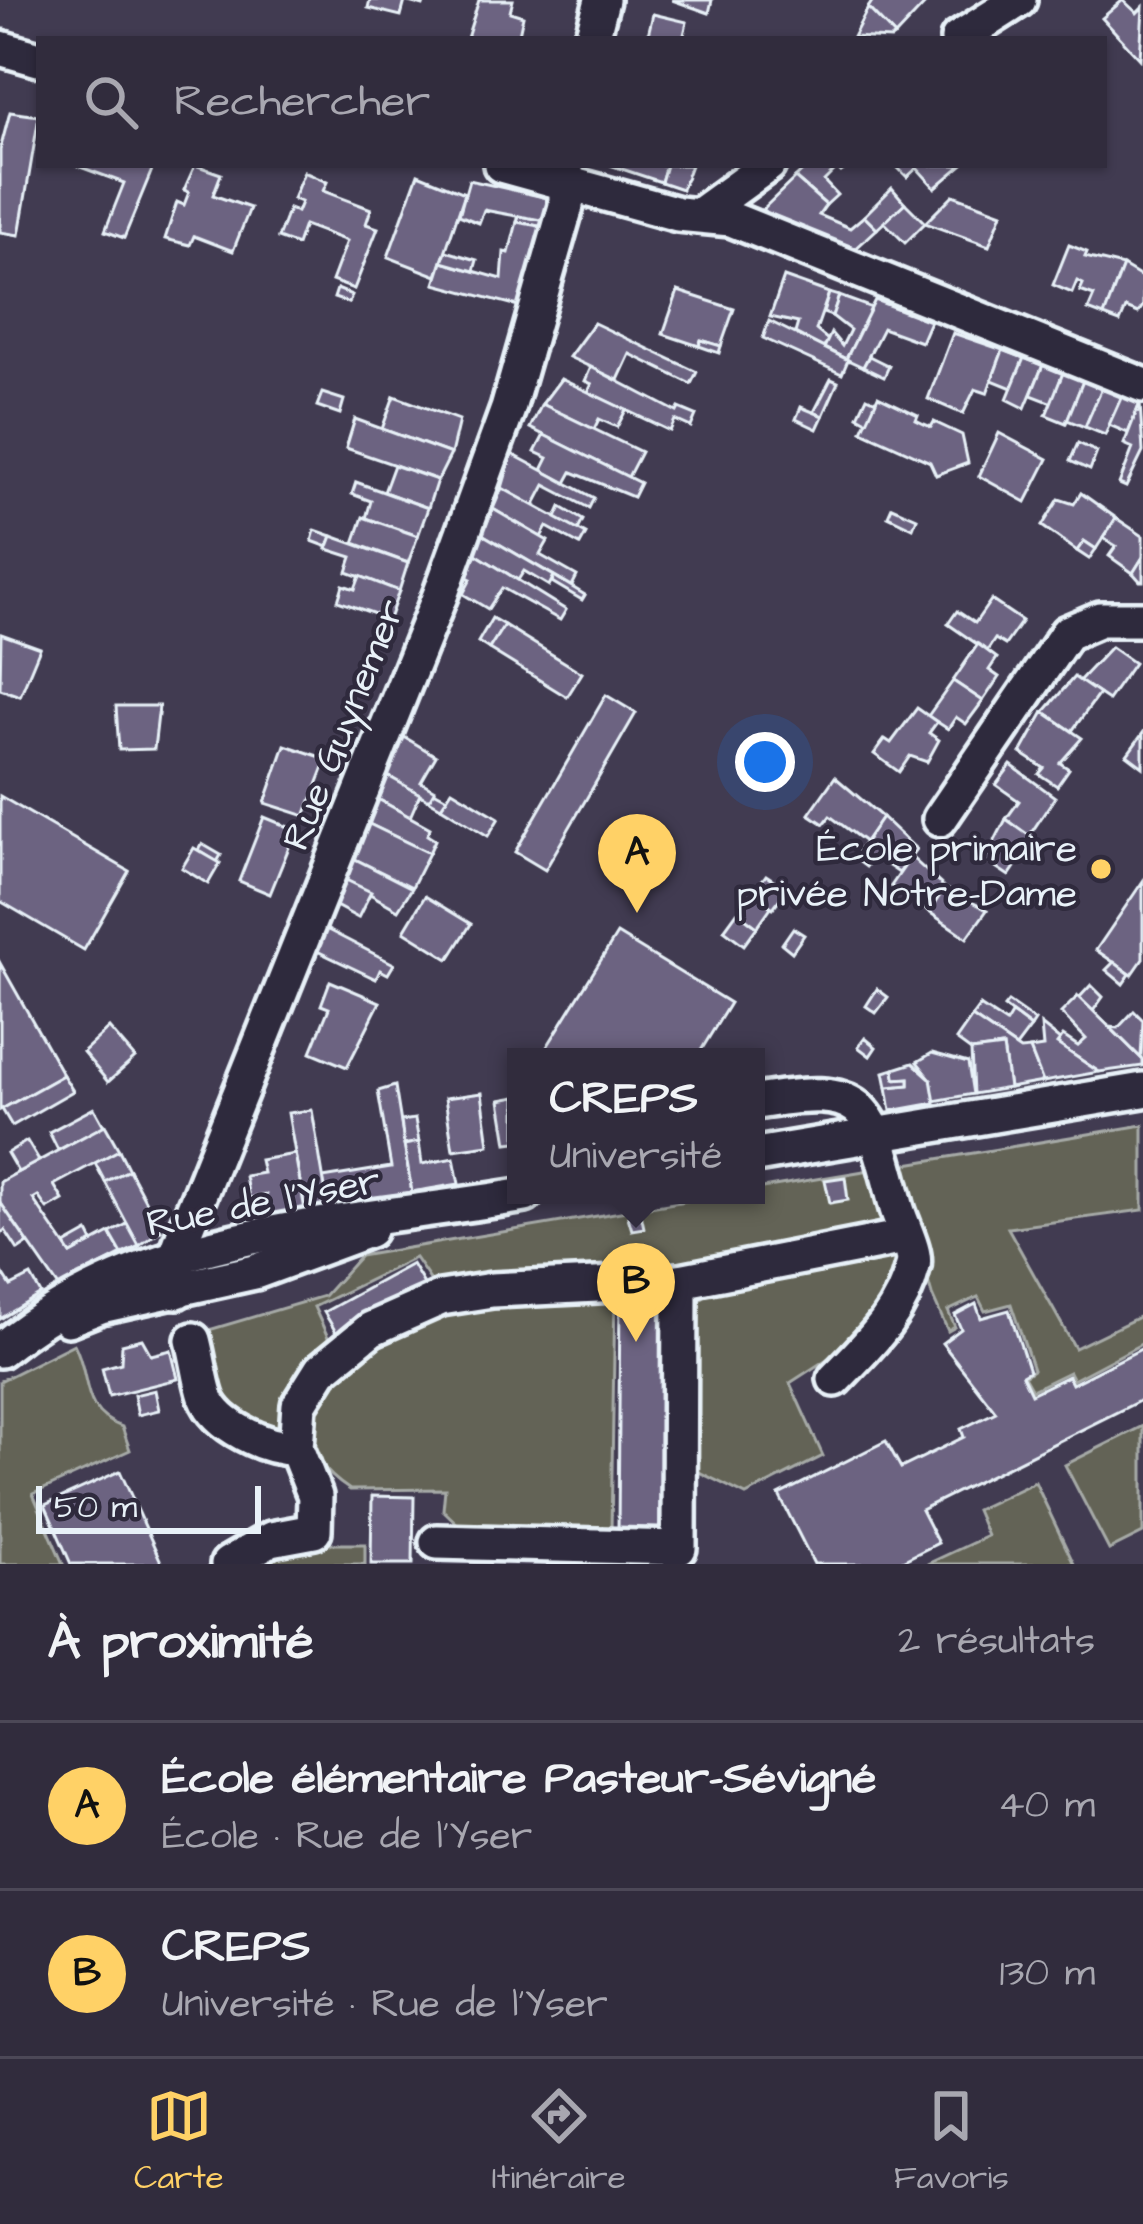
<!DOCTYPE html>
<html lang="fr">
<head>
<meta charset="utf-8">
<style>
  :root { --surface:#312c3d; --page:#3d3848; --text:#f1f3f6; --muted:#a8a7b0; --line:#4c4857; --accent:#ffd166 }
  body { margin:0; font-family:"Architects Daughter",sans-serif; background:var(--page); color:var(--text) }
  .scale { position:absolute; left:36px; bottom:30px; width:225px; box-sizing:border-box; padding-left:12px; border:6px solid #e8f1f8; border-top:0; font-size:33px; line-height:42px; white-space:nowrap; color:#e8f1f8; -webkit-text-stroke:9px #2f2a3d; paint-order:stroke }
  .you { position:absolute; left:765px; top:762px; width:42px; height:42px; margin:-30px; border:9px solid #fff; border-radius:50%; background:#1a73e8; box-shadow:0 0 0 18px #1a73e833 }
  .badge { display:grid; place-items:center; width:78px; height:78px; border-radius:50%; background:var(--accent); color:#111; font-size:39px; font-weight:700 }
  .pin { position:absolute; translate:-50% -99px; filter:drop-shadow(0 3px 6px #0008) }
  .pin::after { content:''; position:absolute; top:63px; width:42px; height:36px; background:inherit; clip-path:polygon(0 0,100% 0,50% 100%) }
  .popup { position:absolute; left:507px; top:1048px; width:258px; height:156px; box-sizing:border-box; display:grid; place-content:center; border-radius:0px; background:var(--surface); filter:drop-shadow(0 3px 9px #0005); font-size:39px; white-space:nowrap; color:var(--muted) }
  .popup b { font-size:45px; color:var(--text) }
  .popup::after { content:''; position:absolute; left:50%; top:100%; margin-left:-24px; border:24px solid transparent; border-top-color:var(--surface) }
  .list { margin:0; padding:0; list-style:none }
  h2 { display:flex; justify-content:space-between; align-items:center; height:156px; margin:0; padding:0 48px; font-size:51px }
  h2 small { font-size:39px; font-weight:400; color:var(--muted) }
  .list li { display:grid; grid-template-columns:78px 1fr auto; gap:36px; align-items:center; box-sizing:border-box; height:168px; padding:0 48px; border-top:3px solid var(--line) }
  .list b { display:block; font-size:45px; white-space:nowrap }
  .list p { margin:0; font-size:39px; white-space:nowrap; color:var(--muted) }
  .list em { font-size:39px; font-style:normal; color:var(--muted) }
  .icon { flex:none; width:66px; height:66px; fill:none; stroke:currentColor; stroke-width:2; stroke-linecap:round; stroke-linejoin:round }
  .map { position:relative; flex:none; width:1143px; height:1564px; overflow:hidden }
  .search { position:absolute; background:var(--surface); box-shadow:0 3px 9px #0004; left:36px; right:36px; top:36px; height:132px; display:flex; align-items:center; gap:30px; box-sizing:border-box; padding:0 42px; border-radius:0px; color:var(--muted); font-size:45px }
  .sheet { height:492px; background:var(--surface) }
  nav { display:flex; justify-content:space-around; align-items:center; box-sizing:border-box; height:168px; border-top:3px solid var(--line); background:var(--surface); font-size:33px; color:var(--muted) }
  nav a { display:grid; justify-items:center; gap:6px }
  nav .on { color:var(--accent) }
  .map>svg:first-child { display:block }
  .green { fill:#646456; stroke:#a6aaa7; stroke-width:3 }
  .building { fill:#6c6381; stroke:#e8f1f8; stroke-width:3 }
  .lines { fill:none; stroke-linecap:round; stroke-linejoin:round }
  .minor-casing { stroke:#e8f1f8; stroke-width:42 }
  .minor { stroke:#2f2a3d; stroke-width:33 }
  .poi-dot { fill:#ffd166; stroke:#2f2a3d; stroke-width:4.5 }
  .labels { text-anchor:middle; stroke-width:9; stroke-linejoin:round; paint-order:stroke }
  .street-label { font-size:39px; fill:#e8f1f8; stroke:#2f2a3d }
  .poi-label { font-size:39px; fill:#e8f1f8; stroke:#2f2a3d; text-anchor:end }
</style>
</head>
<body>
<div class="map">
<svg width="1143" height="1564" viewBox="0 0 1143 1564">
  <rect width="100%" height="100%" fill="#413b51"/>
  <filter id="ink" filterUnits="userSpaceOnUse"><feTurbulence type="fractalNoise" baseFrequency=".00833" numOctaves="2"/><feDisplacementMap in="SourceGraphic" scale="24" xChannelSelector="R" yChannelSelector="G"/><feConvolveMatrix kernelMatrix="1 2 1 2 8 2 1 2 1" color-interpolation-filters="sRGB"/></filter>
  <g filter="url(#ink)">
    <g class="green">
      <path d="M1143,1125V1210L1008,1228L1075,1348L1143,1315V1343L1073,1380L1069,1372L1032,1390L1024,1376L1033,1370L1011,1304L985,1311L978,1297L948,1311L955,1327L948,1331L932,1295L895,1166Z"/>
      <path d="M882,1168L897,1230L674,1273L492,1272L433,1284L415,1258L314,1307L332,1346L282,1436C226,1426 216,1377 202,1332L324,1296L360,1256L721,1195H756V1189Z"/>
      <path d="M892,1250L898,1279L855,1341L790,1383L823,1456L746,1495L691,1468L692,1307L712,1289Z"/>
      <path d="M615,1293L611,1532H466L443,1510L445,1489L350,1490C324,1473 309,1454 310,1422C313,1378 389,1325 429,1313C474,1300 564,1299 615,1293Z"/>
      <path d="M74,1344C92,1377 78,1411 122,1427L130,1450L33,1494L63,1564H0V1381Z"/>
      <path d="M1143,1426V1533L1109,1550L1065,1465Z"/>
      <path d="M1035,1482L1074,1564H927L987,1536L976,1510Z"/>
      <path d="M288,1544H365V1564H243Z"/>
    </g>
    <g class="building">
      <path d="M370,0H425L423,6L405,1L401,16L368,8Z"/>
      <path d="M479,0H513L510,12L523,16L518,39L467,38Z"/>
      <path d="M672,0H712L709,13Z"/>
      <path d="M873,0H929L895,36L868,8Z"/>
      <path d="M1123,0L1137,13L1143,7L1140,59L1102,18Z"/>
      <path d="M868,8L895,36L891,39L853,37Z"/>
      <path d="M653,14L687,22L683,39H647Z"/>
      <path d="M10,112L39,116L19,235L0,232V150Z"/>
      <path d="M75,165H154L124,238L105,231L124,183Z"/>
      <path d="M195,165L221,174L213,195L250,208L233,251L194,236L190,245L165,239L177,202L184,205L189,192L184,190Z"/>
      <path d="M610,165H666L661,182Z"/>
      <path d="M666,165H691L682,189L661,182Z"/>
      <path d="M809,165H851L841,172L837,168L824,181L837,195L826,205L795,178Z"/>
      <path d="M895,165H962L935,188L917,168L907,177Z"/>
      <path d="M304,172L327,182L323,191L371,209L366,224L378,228L354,289L332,281L347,241L304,225L297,245L278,238L289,209L297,212L301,202L293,199Z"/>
      <path d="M418,174L465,193L437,276L388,257Z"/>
      <path d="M795,178L826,205L819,215L850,228L864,216L877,229L851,253L765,218L761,211Z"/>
      <path d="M469,180L548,198L543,221L484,210L479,223L459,215Z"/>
      <path d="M892,188L905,203L877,229L864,216Z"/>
      <path d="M953,195L1002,213L989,246L925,223Z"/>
      <path d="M905,203L925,223L905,243L884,222Z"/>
      <path d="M519,216L546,221L544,227L517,222Z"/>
      <path d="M517,222L544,227L522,307L435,284L442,262L502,279L504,252L509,253Z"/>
      <path d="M1069,245L1087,252L1085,257L1123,266L1104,316L1088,310L1094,296L1080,291L1083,284L1077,281L1072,293L1053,285Z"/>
      <path d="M446,251L477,260L474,271L442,262Z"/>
      <path d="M1123,266L1143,278V306L1138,313L1126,308L1120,322L1104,316Z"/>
      <path d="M784,277L829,293L816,330L828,340L824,348L795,333L798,323L770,317Z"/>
      <path d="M337,289L352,295L349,303L334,298Z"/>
      <path d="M678,291L734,309L721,346L701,340L699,346L663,334Z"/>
      <path d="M829,293L839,296L832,316L823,313Z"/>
      <path d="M839,296L872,308L846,359L824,348L831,333L842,346L850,330L832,316Z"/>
      <path d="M875,300L930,321L921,342L883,328L863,367L846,359Z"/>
      <path d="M769,321L848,360L842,374L763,338Z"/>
      <path d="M594,323L697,372L691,384L630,354L618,380L569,357Z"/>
      <path d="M953,333L1003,350L987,393L975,389L963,414L928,399Z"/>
      <path d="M701,340L721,346L719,353L699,346Z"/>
      <path d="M1003,350L1024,358L1012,388L992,380Z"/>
      <path d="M869,356L889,366L884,377L863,367Z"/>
      <path d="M1024,358L1043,365L1025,408L1007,399Z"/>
      <path d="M1043,365L1063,373L1052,403L1031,395Z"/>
      <path d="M591,367L677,412L679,408L696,415L691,427L675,420L670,431L588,392L592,384L585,381Z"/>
      <path d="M1063,373L1083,381L1066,423L1046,415Z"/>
      <path d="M561,379L626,410L617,427L599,419L594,429L542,404Z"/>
      <path d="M831,379L838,382L823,416L814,412Z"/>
      <path d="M1083,381L1102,388L1085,427L1067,420Z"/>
      <path d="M1102,388L1122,396L1105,435L1085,427Z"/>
      <path d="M322,393L344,400L340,414L317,406Z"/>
      <path d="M394,396L459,420L451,454L382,429Z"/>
      <path d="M878,396L918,415L916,420L924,424L931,427L934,422L962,435L968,463L936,475L930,462L862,431Z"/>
      <path d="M1122,396L1140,403L1128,433L1109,425Z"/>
      <path d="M867,397L876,401L867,421L858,416Z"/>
      <path d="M1140,403L1143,452L1126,487L1119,484L1133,448L1124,444Z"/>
      <path d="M542,404L641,452L628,477L530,428Z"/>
      <path d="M801,407L823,416L817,429L796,419Z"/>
      <path d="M355,419L451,454L438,480L346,448Z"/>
      <path d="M999,433L1048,459L1026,502L979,476Z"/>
      <path d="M544,435L640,483L633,497L572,472L566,483L542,470L548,458L535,452Z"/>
      <path d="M1078,443L1097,452L1090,470L1070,461Z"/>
      <path d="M512,454L594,498L589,508L545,485L534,506L502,488Z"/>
      <path d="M394,465L437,480L428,508L384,492Z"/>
      <path d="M356,482L428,508L418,536L366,518L371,501L352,494Z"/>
      <path d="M502,488L586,534L580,545L547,527L541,537L493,509Z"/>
      <path d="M1081,493L1116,518L1096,549L1084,541L1077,551L1042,526L1059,499L1074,504Z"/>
      <path d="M561,507L583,520L578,530L556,518Z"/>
      <path d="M892,507L917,518L913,528L888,516Z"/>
      <path d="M493,509L548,541L540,555L577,576L572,586L482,534Z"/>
      <path d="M363,517L418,536L408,563L354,543Z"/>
      <path d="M1116,518L1143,536V557L1133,573L1109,556L1116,546L1103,538Z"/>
      <path d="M315,530L332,536L328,547L312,541Z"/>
      <path d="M482,534L554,576L549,586L524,571L518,580L474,553Z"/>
      <path d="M332,536L408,563L399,591L347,572L352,557L327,549Z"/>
      <path d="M1084,541L1096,549L1089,559L1077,551Z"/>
      <path d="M474,553L566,610L560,620L502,588L488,609L463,594L471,579L465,576Z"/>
      <path d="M1143,557V581H1140L1133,573Z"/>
      <path d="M360,576L399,591L389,619L338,601L343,585L355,589Z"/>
      <path d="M554,576L585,595L582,600L552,582Z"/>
      <path d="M991,600L1022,621L1005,645L995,639L987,651L948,624L957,611L975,623Z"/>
      <path d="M492,618L504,625L489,649L478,642Z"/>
      <path d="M504,625L582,673L567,697L489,649Z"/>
      <path d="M1,634L40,648L20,696L0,689Z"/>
      <path d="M978,644L997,658L989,670L999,677L983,701L953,681Z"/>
      <path d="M1111,647L1134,663L1108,700L1079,681Z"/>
      <path d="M1074,677L1099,694L1072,731L1044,712Z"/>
      <path d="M953,681L983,701L966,724L956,717L948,729L928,716Z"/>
      <path d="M606,695L636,713L545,870L515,852Z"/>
      <path d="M116,706H159L154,749L119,750Z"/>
      <path d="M917,708L937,722L929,733L939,740L927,762L910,756L899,772L874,754L885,739L891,743Z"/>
      <path d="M1044,712L1082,738L1060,763L1069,769L1057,786L1039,774L1044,768L1021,753Z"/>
      <path d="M1143,733V767L1127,755Z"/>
      <path d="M401,735L436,756L421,782L435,790L429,800L386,775Z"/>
      <path d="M285,745L327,759L305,816L265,803Z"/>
      <path d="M1011,765L1055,797L1029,836L1006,819L1019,801L996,785Z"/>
      <path d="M386,775L420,794L410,817L376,798Z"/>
      <path d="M835,777L882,817L865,842L830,816L824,824L809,814Z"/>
      <path d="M452,790L499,818L488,836L441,807Z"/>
      <path d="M434,791L447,798L441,807L429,800Z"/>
      <path d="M0,796L129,871L84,950L0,901Z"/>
      <path d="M376,798L430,828L427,835L435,840L429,853L367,823Z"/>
      <path d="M264,817L296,830L270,894L239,881Z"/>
      <path d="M882,817L916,849L899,873L874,856L866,867L854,858Z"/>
      <path d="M1006,819L1034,839L1009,876L985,860Z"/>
      <path d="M367,823L429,853L412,887L353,858Z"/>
      <path d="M202,844L221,855L217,862L198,850Z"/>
      <path d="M194,848L220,863L208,884L182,868Z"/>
      <path d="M911,857L945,888L929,912L891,886Z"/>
      <path d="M353,858L412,888L398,910L344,879Z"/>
      <path d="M766,875L787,889L773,908L753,893Z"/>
      <path d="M344,879L371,892L358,918L334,905Z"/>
      <path d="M1143,881V959L1132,975L1096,950Z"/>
      <path d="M945,888L987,910L967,938L929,912Z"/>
      <path d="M753,893L771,907L757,927L738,913Z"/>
      <path d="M425,896L471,924L449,959L404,931Z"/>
      <path d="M737,912L757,927L744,945L724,930Z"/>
      <path d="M324,928L394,964L388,974L380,970L376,979L315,950Z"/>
      <path d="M793,928L804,935L792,952L782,944Z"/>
      <path d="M617,934L730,1003L697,1057H564L547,1047Z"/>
      <path d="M1114,962L1130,974L1123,984L1106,970Z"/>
      <path d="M0,963L63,1075L0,1110Z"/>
      <path d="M330,981L380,1002L347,1067L311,1052L329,1008L321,1005Z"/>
      <path d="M1091,985L1103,997L1093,1011L1079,998Z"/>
      <path d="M877,989L888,997L876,1013L866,1006Z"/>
      <path d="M1078,996L1143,1060V1066L1099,1072L1057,1044L1063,1036L1078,1046L1086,1039L1061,1013Z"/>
      <path d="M1008,1002L1035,1021L1031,1027L1004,1007Z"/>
      <path d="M980,1006L1006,1023L1012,1013L1031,1027L1016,1047L972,1017Z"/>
      <path d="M1134,1011L1143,1020L1141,1058L1110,1027L1118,1028Z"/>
      <path d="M972,1017L1020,1050L1030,1049L1043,1082L1009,1088L1003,1047L971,1051L956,1040Z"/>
      <path d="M1041,1025L1060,1040L1057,1044L1099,1072L1043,1082L1030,1049L1043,1047Z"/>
      <path d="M109,1028L135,1058L108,1082L83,1052Z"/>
      <path d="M865,1038L876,1047L870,1056L858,1047Z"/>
      <path d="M1003,1047L1009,1088L973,1094L971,1051Z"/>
      <path d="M932,1053L968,1063L973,1094L934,1101L931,1079L917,1062Z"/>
      <path d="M913,1063L931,1079L935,1103L891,1111L887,1087L909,1085V1078L895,1079L894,1069Z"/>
      <path d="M894,1069L895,1079L909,1078V1085L887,1087L884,1072Z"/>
      <path d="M63,1075L73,1091L12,1126L2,1109Z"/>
      <path d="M395,1086L412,1192L328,1206L323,1178L391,1167L378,1091Z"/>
      <path d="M482,1093L489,1145L453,1150L445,1098Z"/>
      <path d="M516,1097V1142L507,1143L500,1100Z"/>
      <path d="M94,1108L104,1126L58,1150L49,1132Z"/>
      <path d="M312,1110L328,1206L305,1210L288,1113Z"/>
      <path d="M415,1119L419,1142L404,1145L401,1121Z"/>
      <path d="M105,1125L119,1150L54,1185L63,1200L47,1209L38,1196L33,1199L71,1254L110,1233L122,1254L59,1287L0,1202V1182Z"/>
      <path d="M27,1141L39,1161L18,1172L7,1153Z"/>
      <path d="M419,1142L422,1164L454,1158L459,1184L412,1192L404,1145Z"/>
      <path d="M119,1150L129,1170L105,1182L95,1163Z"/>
      <path d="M295,1154L305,1210L269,1216L266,1195L249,1198L245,1176L263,1173L260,1160Z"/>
      <path d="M129,1170L161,1230L139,1246L105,1182Z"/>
      <path d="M845,1177L848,1200L830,1203L825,1180Z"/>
      <path d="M0,1202L28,1243L18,1250L5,1230L0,1234Z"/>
      <path d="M641,1214L644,1228L632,1230L628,1217Z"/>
      <path d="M127,1224L139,1246L122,1254L110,1233Z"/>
      <path d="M88,1232L93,1242L71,1254L65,1245Z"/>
      <path d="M412,1264L425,1286L337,1334L324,1312Z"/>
      <path d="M0,1269L11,1286L31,1276L41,1294L0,1319Z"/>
      <path d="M620,1294H663L660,1534L618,1533Z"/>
      <path d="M976,1304L981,1318L1009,1310L1029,1371L1022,1375L1031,1394L1068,1376L1072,1384L1143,1348V1399L921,1510L938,1543L896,1564H814L779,1495L886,1441L901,1468L964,1437L961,1429L996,1412L942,1343L961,1329L955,1315Z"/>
      <path d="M142,1339L151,1355L171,1350L178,1379L109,1396L102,1368L121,1363L122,1344Z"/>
      <path d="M155,1390L159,1410L138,1415L134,1395Z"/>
      <path d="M120,1471L162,1564H71L45,1505Z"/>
      <path d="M372,1496L414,1497L413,1564H371Z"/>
    </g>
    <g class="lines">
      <defs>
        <g id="minor">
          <path d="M592,39L602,0"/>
          <path d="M958,39L1019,0"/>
          <path d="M0,48L39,59"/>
          <path d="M501,165L678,214L731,219L1143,385"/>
          <path d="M703,212L768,165"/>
          <path d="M940,819L1067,633L1100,619H1143"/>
          <path d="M756,1102C868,1083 870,1104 896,1205C900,1222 917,1252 913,1266C901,1315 869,1344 835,1379"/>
          <path d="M756,1155L1143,1090"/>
          <path d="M177,1291V1253L186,1228L441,593L508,409L566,206V165"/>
          <path d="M68,1319L101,1306L255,1272L369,1230"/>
          <path d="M193,1340C198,1358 200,1379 206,1397C217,1426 266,1449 296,1448"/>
          <path d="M0,1350C153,1225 339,1227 525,1195"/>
          <path d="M437,1542L679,1548L680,1281"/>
          <path d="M228,1564L271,1539L314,1531L315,1496L296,1448L299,1405L321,1370L371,1329L441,1298L492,1290L680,1281L904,1237"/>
        </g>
      </defs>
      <use href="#minor" class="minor-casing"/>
      <use href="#minor" class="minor"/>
    </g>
  </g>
  <circle class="poi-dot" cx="1101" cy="869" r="12"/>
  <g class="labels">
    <g class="street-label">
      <text transform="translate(342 724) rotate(-68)" y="14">Rue Guynemer</text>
      <text transform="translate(263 1200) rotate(-11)" y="14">Rue de l'Yser</text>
    </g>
    <g class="poi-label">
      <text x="1077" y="861">École primaire<tspan x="1077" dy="45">privée Notre-Dame</tspan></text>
    </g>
  </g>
</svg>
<div class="scale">50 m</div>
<div class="you"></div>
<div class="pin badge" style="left:637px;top:913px">A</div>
<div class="pin badge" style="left:636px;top:1342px">B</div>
<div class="popup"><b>CREPS</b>Université</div>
<div class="search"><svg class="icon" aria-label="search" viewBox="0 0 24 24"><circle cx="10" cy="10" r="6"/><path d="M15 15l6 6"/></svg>Rechercher</div>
</div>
<section class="sheet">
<h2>À proximité<small>2 résultats</small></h2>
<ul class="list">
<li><span class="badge">A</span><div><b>École élémentaire Pasteur-Sévigné</b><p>École · Rue de l'Yser</p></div><em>40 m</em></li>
<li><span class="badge">B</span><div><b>CREPS</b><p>Université · Rue de l'Yser</p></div><em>130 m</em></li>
</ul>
</section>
<nav>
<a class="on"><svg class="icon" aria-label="map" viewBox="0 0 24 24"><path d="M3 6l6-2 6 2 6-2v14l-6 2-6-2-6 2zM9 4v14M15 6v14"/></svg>Carte</a>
<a><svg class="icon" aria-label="directions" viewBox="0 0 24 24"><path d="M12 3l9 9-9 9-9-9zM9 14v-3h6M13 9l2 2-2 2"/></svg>Itinéraire</a>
<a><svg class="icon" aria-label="saved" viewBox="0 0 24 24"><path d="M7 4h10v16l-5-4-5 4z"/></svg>Favoris</a>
</nav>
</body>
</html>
